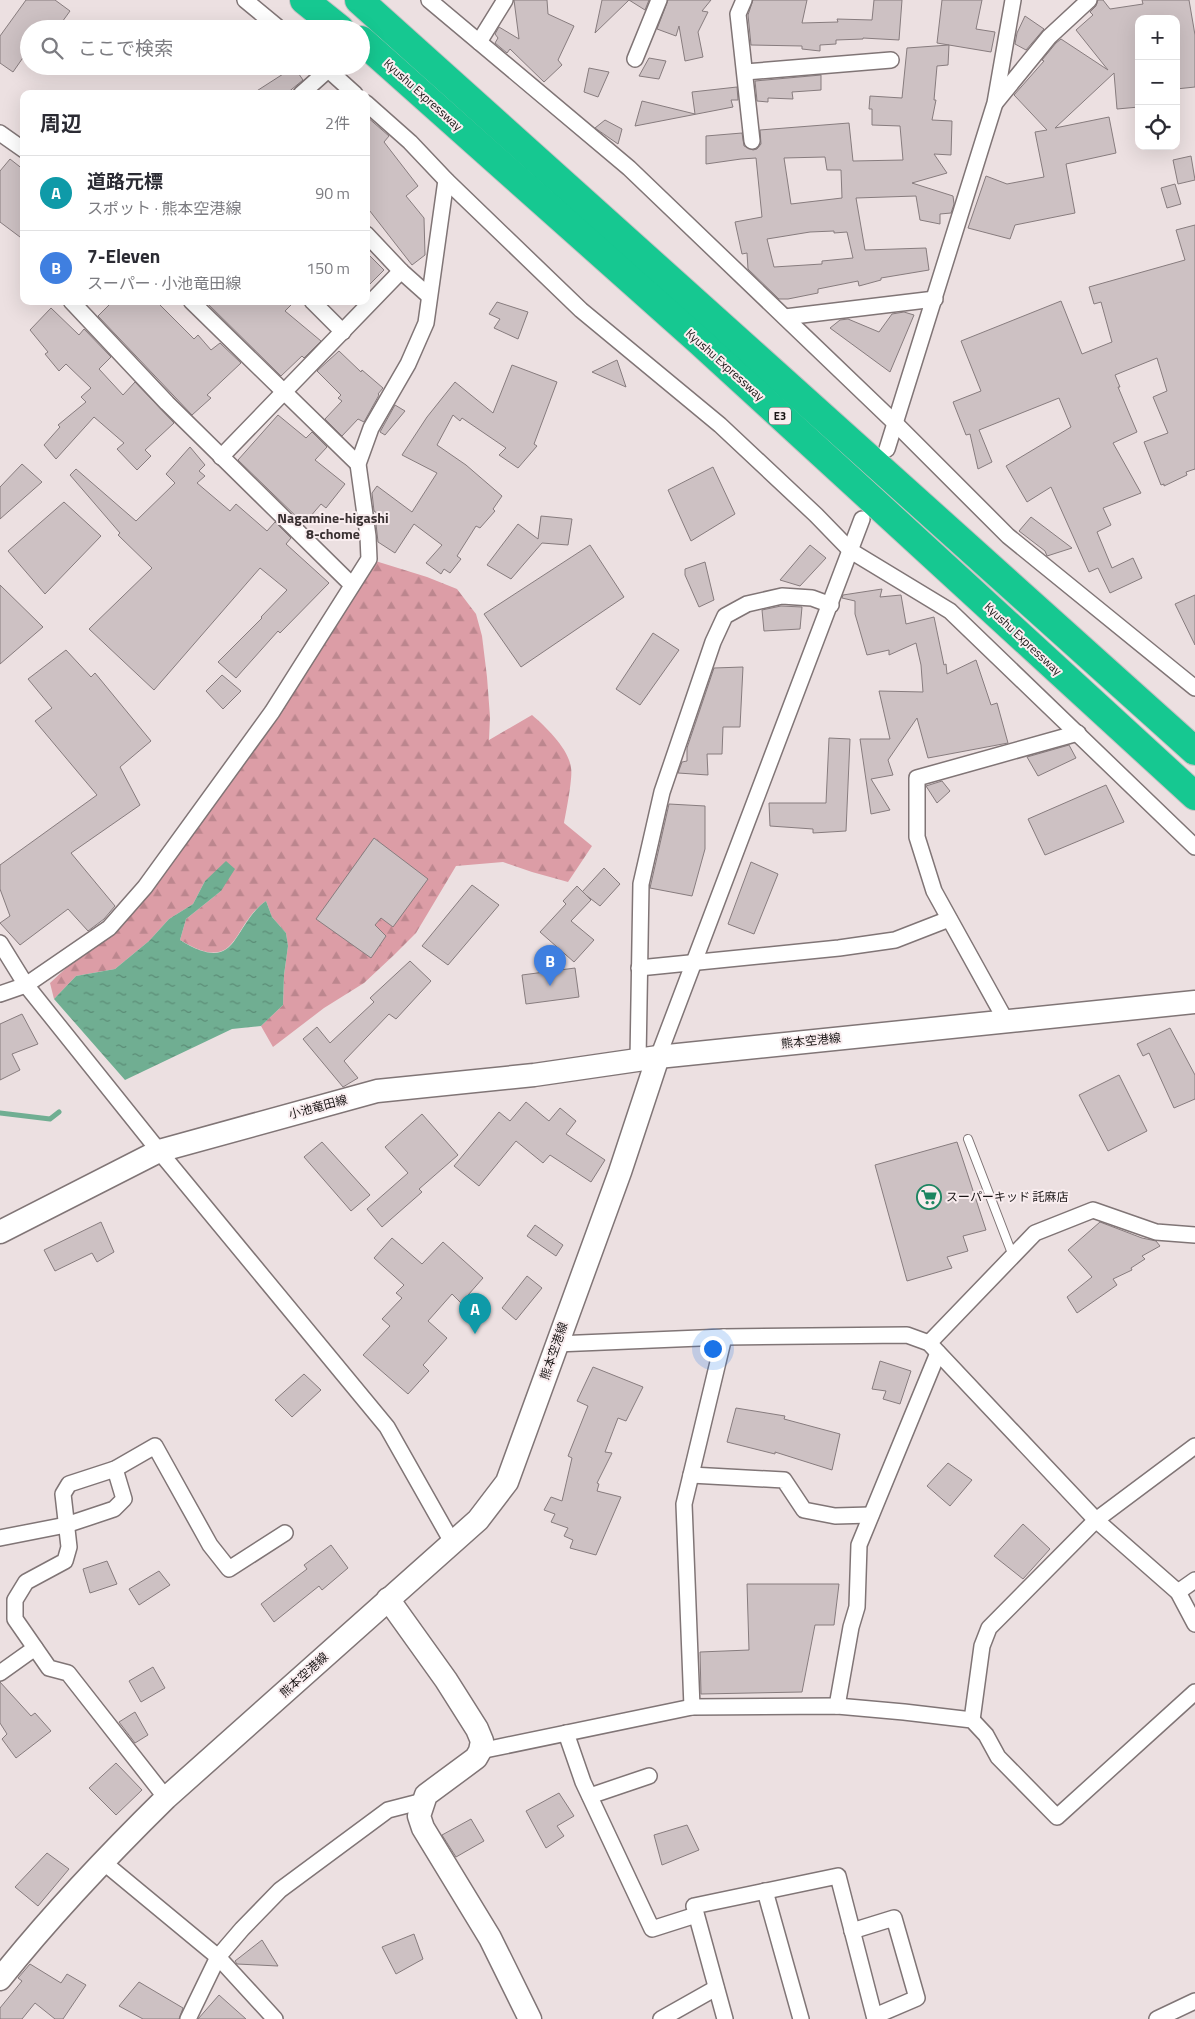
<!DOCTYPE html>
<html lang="ja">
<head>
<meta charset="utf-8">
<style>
  :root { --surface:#fff; --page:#f7f7f7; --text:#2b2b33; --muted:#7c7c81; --line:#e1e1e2; --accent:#1d8561 }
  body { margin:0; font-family:"Titillium Web","Noto Sans JP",sans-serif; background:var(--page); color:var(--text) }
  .controls { position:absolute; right:15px; top:15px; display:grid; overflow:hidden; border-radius:10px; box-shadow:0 5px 20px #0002 }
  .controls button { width:45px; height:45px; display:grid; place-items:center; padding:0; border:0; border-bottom:1px solid var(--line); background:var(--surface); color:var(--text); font:25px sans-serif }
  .you { position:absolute; left:712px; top:1348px; width:18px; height:18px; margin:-12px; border:4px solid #fff; border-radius:50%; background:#1a73e8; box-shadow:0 0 0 8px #1a73e833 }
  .badge { display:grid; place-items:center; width:32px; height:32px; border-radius:50%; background:var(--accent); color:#fff; font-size:16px; font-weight:700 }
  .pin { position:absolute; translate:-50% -41px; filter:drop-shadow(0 1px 2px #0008) }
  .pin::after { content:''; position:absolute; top:26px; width:18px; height:15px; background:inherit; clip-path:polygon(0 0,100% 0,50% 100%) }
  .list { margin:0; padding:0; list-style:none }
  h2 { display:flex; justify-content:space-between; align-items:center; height:65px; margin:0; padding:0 20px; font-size:21px }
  h2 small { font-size:16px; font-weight:400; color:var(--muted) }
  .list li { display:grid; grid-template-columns:32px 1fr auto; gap:15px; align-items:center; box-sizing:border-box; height:75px; padding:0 20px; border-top:1px solid var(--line) }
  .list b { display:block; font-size:19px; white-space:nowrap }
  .list p { margin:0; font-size:16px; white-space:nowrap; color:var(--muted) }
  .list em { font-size:16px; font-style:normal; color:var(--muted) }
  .icon { flex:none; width:28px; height:28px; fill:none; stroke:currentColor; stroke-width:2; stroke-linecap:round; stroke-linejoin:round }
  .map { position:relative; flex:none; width:1195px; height:2019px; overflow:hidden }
  .search { position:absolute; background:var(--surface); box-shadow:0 5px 20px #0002; left:20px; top:20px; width:350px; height:55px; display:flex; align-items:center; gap:12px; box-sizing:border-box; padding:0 18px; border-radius:28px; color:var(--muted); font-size:19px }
  .panel { position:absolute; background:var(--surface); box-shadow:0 5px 20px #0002; left:20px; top:90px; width:350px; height:215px; border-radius:10px }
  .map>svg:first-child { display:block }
  .forest { fill:url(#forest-firs) }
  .water { fill:url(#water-ripples) }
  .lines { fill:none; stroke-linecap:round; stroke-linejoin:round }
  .stream { stroke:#70ae92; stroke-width:5 }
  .building { fill:#cdc1c3; stroke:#877c7e; fill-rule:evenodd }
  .lane-casing { stroke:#807576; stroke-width:10 }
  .street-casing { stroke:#807576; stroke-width:18 }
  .secondary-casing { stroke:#807576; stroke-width:25 }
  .highway-casing { stroke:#c3c2c2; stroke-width:30 }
  .lane { stroke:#fff; stroke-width:8 }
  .street { stroke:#fff; stroke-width:15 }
  .secondary { stroke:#fff; stroke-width:22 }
  .highway { stroke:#16c891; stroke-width:28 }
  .labels { text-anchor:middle; stroke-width:4; stroke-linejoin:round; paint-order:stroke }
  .shield { fill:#f9edef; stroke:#5c5656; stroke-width:1 }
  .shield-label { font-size:11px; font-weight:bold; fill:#191515 }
  .street-label { font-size:12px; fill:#191515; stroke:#f9edef }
  .poi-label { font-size:12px; fill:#191515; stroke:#f9edef; text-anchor:start }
  .neighbourhood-label { font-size:14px; font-weight:bold; fill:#393031; stroke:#f9edef }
</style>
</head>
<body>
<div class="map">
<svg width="1195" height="2019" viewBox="0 0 1195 2019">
  <defs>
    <pattern id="forest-firs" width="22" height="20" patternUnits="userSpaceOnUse" patternTransform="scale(1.25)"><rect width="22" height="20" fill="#dc9da6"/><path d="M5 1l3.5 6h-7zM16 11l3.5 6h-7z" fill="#bc868e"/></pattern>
    <pattern id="water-ripples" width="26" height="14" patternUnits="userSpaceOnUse" patternTransform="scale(1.25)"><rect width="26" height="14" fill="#70ae92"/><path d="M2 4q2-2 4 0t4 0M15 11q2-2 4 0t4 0" fill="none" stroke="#5b8c76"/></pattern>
  </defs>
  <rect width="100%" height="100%" fill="#ece0e1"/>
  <path class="forest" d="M369,559L427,577L457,589L476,614L482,636L487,677L490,717L489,740L532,715C546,727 569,749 571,768C573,777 566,812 564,823L592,846L568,882L532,872L503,862L456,866L416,933L394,955L364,983L324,1008L273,1047L261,1026L283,1005L284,975L288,946L286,933L272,917L266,901C230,926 240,976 180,940L186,919L221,891L205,881L193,904L169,919L149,941L115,969L76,976L54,999L50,983L109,928L145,887Z"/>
  <path class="water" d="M226,861L235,869L221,891L186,919L180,940C239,977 231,926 266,901L272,917L286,933L288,946L284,975L283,1005L261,1026L232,1029L125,1080L54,999L76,976L115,969L149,941L169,919L193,904L205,881Z"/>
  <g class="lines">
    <path class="stream" d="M0,1113L50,1119L59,1112"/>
  </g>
  <g class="building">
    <path d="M26,0H55L70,11L57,29H29V49L13,72L0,63V36Z"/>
    <path d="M514,0H547L548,14L574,26L558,60L562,65L544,82L510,49L507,53L495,43L498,38L495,34L499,27L519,39Z"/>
    <path d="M602,0H649L645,10L629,0L595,33Z"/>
    <path d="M668,0H711L702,11L708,12L698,32L703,57L685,61L679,26L676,36L657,29Z"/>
    <path d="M753,0H807L802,23L838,22L837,19L872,20L874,0H902L899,40L863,38V39L836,40V44L820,45V51L802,49V46L751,45L748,15Z"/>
    <path d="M942,0H982L976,29L995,32L991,52L937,43Z"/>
    <path d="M1098,0H1103L1110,9L1143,4L1142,0H1189L1195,35V87L1176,89V19H1139V107L1117,109L1114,73L1055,128L1109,117L1116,153L1066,164L1075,213L1015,225L1010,239L968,228L986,176L1007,184L1044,177L1035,132L1047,130L1014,95L1044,61L1042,60L1056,43L1061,39L1108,70L1076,30L1093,15L1090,12L1096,6Z"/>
    <path d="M1025,16L1044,29L1026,50L1015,44L1017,33Z"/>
    <path d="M949,45L948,65L937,66L934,100H936L932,120L952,121L951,155L934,154L947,173L912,183L953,196L954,204L951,213L940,214V224L920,220L916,196L856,198L865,250L926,248L929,270L881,278V280L859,286L858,281L818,289V293L788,299H779L748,269L747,253L742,254L735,222L762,217L756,158L741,159L706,164V136L742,133L744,146L753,150L757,149L761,144L760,130L849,123L853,161L903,160L900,126L872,125V109H869L870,96L902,98L907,48ZM825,157L827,170H841L842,198L791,204L784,158ZM834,231V233L847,232L853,258L822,261V264L774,267L767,239L810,232Z"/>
    <path d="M649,58L666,61L659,79L639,76Z"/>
    <path d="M294,67L303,80L286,94H252Z"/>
    <path d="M589,68L609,72L598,97L584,92Z"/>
    <path d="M821,75V90L792,92L793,99L768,98V102L757,101L755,81Z"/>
    <path d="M737,87L738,100H731L733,107L635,126L642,101L695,114L692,92Z"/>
    <path d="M366,116L389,136L384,142L418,186L406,196L424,218L425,255L412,265L366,206Z"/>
    <path d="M605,120L622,129L618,144L595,128Z"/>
    <path d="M1191,156L1195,180L1178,184L1173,160Z"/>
    <path d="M10,159L24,170V240L0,222V171Z"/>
    <path d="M1175,184L1181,204L1167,208L1161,188Z"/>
    <path d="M1195,225V469L1186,472L1187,475L1164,486V484L1161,485L1144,442L1168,433L1153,397L1167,391L1157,358L1115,375L1120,387H1118L1137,432L1113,443L1141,493L1103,508L1111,525L1097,532L1112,568L1133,558L1142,578L1110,593L1098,568L1089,572L1051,487L1027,502L1006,466L1071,427L1059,398L979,430L992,462L978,469L970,434L966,435L953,402L981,391L961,341L1061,301L1082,354L1112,342L1101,302L1094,304L1089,287L1185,260L1176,230Z"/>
    <path d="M366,252L384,270L366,288Z"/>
    <path d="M113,301H156L194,339L198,335L211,350L220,343L241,363L207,395L211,398L192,415L98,316Z"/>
    <path d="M205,301H295L285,311L321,341L304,358L302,356L281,376Z"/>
    <path d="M497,302L528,312L518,339L494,328L500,319L489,314Z"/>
    <path d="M51,308L79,335L84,329L111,357L99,369L123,395L135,382L174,423L145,450L151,456L137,470L117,449L124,443L94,417L56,459L44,445L60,427L58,425L86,402L81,397L91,388L66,364L59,371L45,354L48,352L30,330Z"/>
    <path d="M904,312L914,315L890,372L830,328L840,320L848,319L879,332L892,314Z"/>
    <path d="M339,351L361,372L362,370L383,388L378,394L379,395L364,422L358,419L342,436L325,419L342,401L338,398L341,395L317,371Z"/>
    <path d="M617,360L626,387L592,372Z"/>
    <path d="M512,365L557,382L534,444L537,446L518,468L499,455L506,448L462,418L460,421L453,415L437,445L466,465L502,496L493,509L495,511L480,528L476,526L457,556L461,559L450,573L444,569L441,574L426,563L442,545L414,524L395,553L378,542L376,524L381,516L374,511L372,493L377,486L412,512L437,473L402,455L427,417L455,382L493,413Z"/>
    <path d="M395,405L405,411L385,435L380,432Z"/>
    <path d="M278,415L306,438L312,432L327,447L315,460L345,484L326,508L321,504L304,524L238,460Z"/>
    <path d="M190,447L205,465L199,471L205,476L197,483L230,511L236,504L267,531L275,522L291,538L286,544L329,583L280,633L278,631L236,678L218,662L262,618L261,617L287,590L260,568L154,690L89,629L152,568L118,535L120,533L70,475L76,469L136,521L175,483L166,474Z"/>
    <path d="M22,464L42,482L0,519V487Z"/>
    <path d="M713,467L735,514L691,541L668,490Z"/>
    <path d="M64,502L101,536L45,594L8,551Z"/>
    <path d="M541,516L572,519L568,545L542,543L511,579L487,565L518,524L538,539Z"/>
    <path d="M1031,517L1072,548L1047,556L1045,551L1019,531Z"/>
    <path d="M590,545L624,597L521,667L484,614Z"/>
    <path d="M810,545L826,558L800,586L780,580Z"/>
    <path d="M705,562L714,600L699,607L685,575V569Z"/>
    <path d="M0,585L43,627L0,664Z"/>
    <path d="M882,589L880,597L901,595L906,624L934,617L944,665L946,664L947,674L976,660L991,705L997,703L1008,743L928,758L917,718L888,760L893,775L871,779L890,810L871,814L860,739H890L879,691L923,692L921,665L916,643L889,655V650L867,655L855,614V601L842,598L843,595Z"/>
    <path d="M1195,595V645L1175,604Z"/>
    <path d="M781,606L802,607L800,629L764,631L762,610Z"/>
    <path d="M653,633L679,650L640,705L616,689Z"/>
    <path d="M66,650L91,677L95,673L151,741L120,767L140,805L71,853L115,906L104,919L88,931L68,909L20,945L0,923L10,916L0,889V865L97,795L35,721L52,708L28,679Z"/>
    <path d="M743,667L740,727H723L722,754H707L708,775L678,773L682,762L687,761V748L714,668Z"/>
    <path d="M222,675L241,691L223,709L206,691Z"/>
    <path d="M829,738L850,739L846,831L813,833V829L770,826L769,803H826Z"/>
    <path d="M1069,745L1076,758L1038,776L1027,757Z"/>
    <path d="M942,781L950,791L937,803L926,786Z"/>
    <path d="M1106,785L1124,822L1045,855L1028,819Z"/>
    <path d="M669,804L705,806V849L692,896L650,888Z"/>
    <path d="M374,838L428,879L393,927L381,918L375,925L386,936L371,958L316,919Z"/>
    <path d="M751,862L778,874L754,934L728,924Z"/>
    <path d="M604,868L620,884L600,906L582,892Z"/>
    <path d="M472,885L499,905L448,965L422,946Z"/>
    <path d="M577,886L591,900L571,921L594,940L574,962L540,932L566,904L563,901Z"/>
    <path d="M410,961L431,981L396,1019L389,1014L344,1061L358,1078L343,1087L303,1039L317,1027L330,1043L374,1002L370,998Z"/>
    <path d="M575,968L579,997L526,1004L522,975Z"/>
    <path d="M22,1014L38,1044L12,1054L20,1070L0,1080V1024Z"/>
    <path d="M1170,1028L1195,1075V1099L1174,1108L1149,1053L1143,1056L1137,1044Z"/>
    <path d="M1119,1075L1147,1131L1108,1151L1079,1095Z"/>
    <path d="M526,1102L549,1121L560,1108L576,1121L566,1134L605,1160L591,1182L550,1155L543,1163L516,1141L479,1186L454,1166L499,1112L510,1121Z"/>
    <path d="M422,1114L458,1155L419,1189L422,1192L382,1227L367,1209L408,1173L385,1147Z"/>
    <path d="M322,1142L370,1195L351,1211L304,1157Z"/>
    <path d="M957,1142L986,1230L963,1236L968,1251L947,1257L952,1268L907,1281L875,1165Z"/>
    <path d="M101,1222L114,1252L97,1262L92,1253L55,1271L44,1250Z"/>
    <path d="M1100,1222L1142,1238L1156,1241L1160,1246L1142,1256L1145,1259L1131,1268L1132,1270L1113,1279L1117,1285L1077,1313L1067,1297L1092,1277L1068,1250Z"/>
    <path d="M535,1225L563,1245L556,1256L527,1236Z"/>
    <path d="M392,1238L422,1264L443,1242L483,1278L461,1303L452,1294L428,1321L447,1338L423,1365L429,1371L408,1394L363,1355L390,1326L382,1319L402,1298L396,1293L404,1285L374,1258Z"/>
    <path d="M527,1276L542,1288L516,1320L502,1308Z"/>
    <path d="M880,1361L911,1371L900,1404L883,1399L886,1391L872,1389Z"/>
    <path d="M593,1367L643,1387L626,1421L618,1418L605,1452L612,1453L597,1483L599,1484L597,1491L621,1497L596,1555L570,1548L573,1540L564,1536L568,1528L551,1522L555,1514L544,1510L551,1497L562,1501L572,1458L568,1456L588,1406L577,1401Z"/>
    <path d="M304,1374L321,1390L292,1417L275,1400Z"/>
    <path d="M736,1408L785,1416L784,1419L840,1434L832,1470L775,1452V1454L727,1442Z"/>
    <path d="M948,1463L972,1480L950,1506L927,1486Z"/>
    <path d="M1023,1524L1050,1549L1023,1579L994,1556Z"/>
    <path d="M331,1545L348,1568L322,1590L319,1586L274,1622L261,1604L307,1569L304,1565Z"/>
    <path d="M107,1561L117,1584L90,1593L83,1569Z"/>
    <path d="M159,1571L170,1585L139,1605L129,1589Z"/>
    <path d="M747,1584H839L834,1625H815L802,1692L701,1694L700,1652L749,1650Z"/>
    <path d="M153,1667L165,1688L141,1702L129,1681Z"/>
    <path d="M0,1682L31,1716L35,1713L51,1731L16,1758L2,1739L7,1734L0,1723Z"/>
    <path d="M135,1712L148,1735L135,1743L119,1722Z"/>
    <path d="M116,1763L142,1790L116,1815L89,1788Z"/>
    <path d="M559,1793L574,1816L557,1826L564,1836L546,1848L526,1811Z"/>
    <path d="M471,1819L484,1841L456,1857L442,1835Z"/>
    <path d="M687,1825L699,1850L662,1865L654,1835Z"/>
    <path d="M47,1853L69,1869L38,1906L15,1887Z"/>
    <path d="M414,1934L423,1959L396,1974L382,1947Z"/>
    <path d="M262,1940L278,1966L237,1964L235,1961Z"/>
    <path d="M30,1964L61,1983L67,1974L86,1985L63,2019H55L35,2003L22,2019H0V2008L22,1981L18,1978Z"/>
    <path d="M139,1982L183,2008L179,2019H143L119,2006Z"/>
    <path d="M219,1995L246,2019H198Z"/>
  </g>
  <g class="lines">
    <defs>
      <path id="lane" d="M968,1139L1013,1256"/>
      <g id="street">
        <path d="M245,0L280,29"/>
        <path d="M429,0L629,168L896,424L1008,536L1195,688"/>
        <path d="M744,0L738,14L752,141"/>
        <path d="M479,42L505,0"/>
        <path d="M635,59L659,0"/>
        <path d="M324,66L355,94"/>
        <path d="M745,72L891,60"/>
        <path d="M301,94L328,70"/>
        <path d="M996,102L1049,37L1089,0"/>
        <path d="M366,103L410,142L446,180L581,310L720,425L816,515L851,551L950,611L1195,847"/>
        <path d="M0,133L24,150"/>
        <path d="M366,234L401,271L429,296"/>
        <path d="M71,301L167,403L352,585"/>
        <path d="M191,301L358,464"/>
        <path d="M312,301L343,332"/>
        <path d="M785,317L935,299"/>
        <path d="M887,449L995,103L1013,0"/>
        <path d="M221,457L401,271"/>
        <path d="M0,943L26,985L159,1151L387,1427L452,1542"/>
        <path d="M639,968L839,948L895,940L949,919"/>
        <path d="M0,994L26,985L109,928L145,887L272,712L369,559L368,536L358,464L371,428L408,364L426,323L446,180"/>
        <path d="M1006,1021L934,891L917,837V778L1078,733"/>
        <path d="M658,1057L862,519"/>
        <path d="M638,1060L641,884L662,792L713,642L725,616L747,604L782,596L812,598L831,605"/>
        <path d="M929,1343L1035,1233L1093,1210L1156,1232L1195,1235"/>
        <path d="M556,1344L724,1337L907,1335L929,1343L1096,1520L1178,1592L1195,1624"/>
        <path d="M691,1475L784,1480L804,1510L835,1516L871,1515"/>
        <path d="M0,1538L66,1525L114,1509L124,1499L115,1469"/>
        <path d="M1178,1592L1195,1580"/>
        <path d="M0,1673L35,1648"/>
        <path d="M837,1706L851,1627L857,1607L859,1545L938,1353"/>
        <path d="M692,1707L684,1504L724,1337"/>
        <path d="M972,1720L982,1646L989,1628L1096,1520L1195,1446"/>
        <path d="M566,1733L583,1782L652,1929L696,1915"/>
        <path d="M480,1751L692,1707L837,1706L904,1712L972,1720L986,1735L998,1757L1057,1817L1195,1692"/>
        <path d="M590,1796L649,1776"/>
        <path d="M166,1798L68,1673L49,1668L15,1619V1600L26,1582L65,1561L69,1547L63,1494L69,1484L115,1469L155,1446L210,1545L229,1569L285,1533"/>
        <path d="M102,1861L218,1957L275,2019"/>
        <path d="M765,1891L801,2019"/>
        <path d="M852,1931L894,1918L917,1998L875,2016"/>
        <path d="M188,2019L218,1957L242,1929L280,1890L388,1810L423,1801"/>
        <path d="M661,2019L716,1988"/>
        <path d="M725,2019L694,1906L838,1876L875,2019"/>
        <path d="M1157,2019L1195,2001"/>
      </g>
      <g id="secondary">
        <path d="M0,1232L159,1151L377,1091L534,1075L658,1057L1195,1002"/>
        <path d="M388,1599L446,1680L477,1729L482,1741L480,1751L476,1758L426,1795L419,1816L423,1828L490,1938L530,2019"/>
        <path d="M0,1979C51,1915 107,1856 166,1798L478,1520L507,1482L620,1172L658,1057"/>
      </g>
      <g id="highway">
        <path d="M304,0L340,29"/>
        <path d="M359,0L1195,751"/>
        <path d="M361,40L699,341L1195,796"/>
      </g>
    </defs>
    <use href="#lane" class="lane-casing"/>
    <use href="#street" class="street-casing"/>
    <use href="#secondary" class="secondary-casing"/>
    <use href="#highway" class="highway-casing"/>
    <use href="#lane" class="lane"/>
    <use href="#street" class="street"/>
    <use href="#secondary" class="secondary"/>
    <use href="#highway" class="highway"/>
  </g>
  <defs>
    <symbol id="supermarket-ring" viewBox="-11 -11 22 22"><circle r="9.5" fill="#f9edef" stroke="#1d8561" stroke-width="1.5"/><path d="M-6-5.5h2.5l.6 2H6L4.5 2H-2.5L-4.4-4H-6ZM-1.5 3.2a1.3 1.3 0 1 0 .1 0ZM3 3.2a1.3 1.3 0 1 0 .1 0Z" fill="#1d8561"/></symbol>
  </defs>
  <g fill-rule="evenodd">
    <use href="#supermarket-ring" x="915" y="1183" width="28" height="28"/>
  </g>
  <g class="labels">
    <rect class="shield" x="769" y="407.5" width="22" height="17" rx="4"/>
    <g class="shield-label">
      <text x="780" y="420">E3</text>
    </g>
    <g class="street-label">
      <text transform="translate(423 95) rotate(42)" y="4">Kyushu Expressway</text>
      <text transform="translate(725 365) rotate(42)" y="4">Kyushu Expressway</text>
      <text transform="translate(1023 639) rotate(43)" y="4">Kyushu Expressway</text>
      <text transform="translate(811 1041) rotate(-6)" y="4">熊本空港線</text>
      <text transform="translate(318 1107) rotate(-15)" y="4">小池竜田線</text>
      <text transform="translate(554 1351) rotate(-71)" y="4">熊本空港線</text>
      <text transform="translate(304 1675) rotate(-42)" y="4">熊本空港線</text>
    </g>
    <g class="poi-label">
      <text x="946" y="1201">スーパーキッド 託麻店</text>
    </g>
    <g class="neighbourhood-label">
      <text x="333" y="523">Nagamine-higashi<tspan x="333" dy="16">8-chome</tspan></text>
    </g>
  </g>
</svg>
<div class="controls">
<button>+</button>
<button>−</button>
<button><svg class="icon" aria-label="locate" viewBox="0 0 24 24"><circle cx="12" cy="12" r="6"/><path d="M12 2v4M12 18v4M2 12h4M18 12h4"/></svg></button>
</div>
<div class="you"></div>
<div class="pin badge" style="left:475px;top:1334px;background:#0f9aa8">A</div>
<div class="pin badge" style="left:550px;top:986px;background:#3f7fe0">B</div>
<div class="search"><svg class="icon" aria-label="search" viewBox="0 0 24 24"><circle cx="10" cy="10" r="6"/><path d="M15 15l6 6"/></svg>ここで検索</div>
<section class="panel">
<h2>周辺<small>2件</small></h2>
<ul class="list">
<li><span class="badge" style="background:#0f9aa8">A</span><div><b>道路元標</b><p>スポット · 熊本空港線</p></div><em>90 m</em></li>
<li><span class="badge" style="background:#3f7fe0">B</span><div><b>7-Eleven</b><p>スーパー · 小池竜田線</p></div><em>150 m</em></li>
</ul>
</section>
</div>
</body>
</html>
